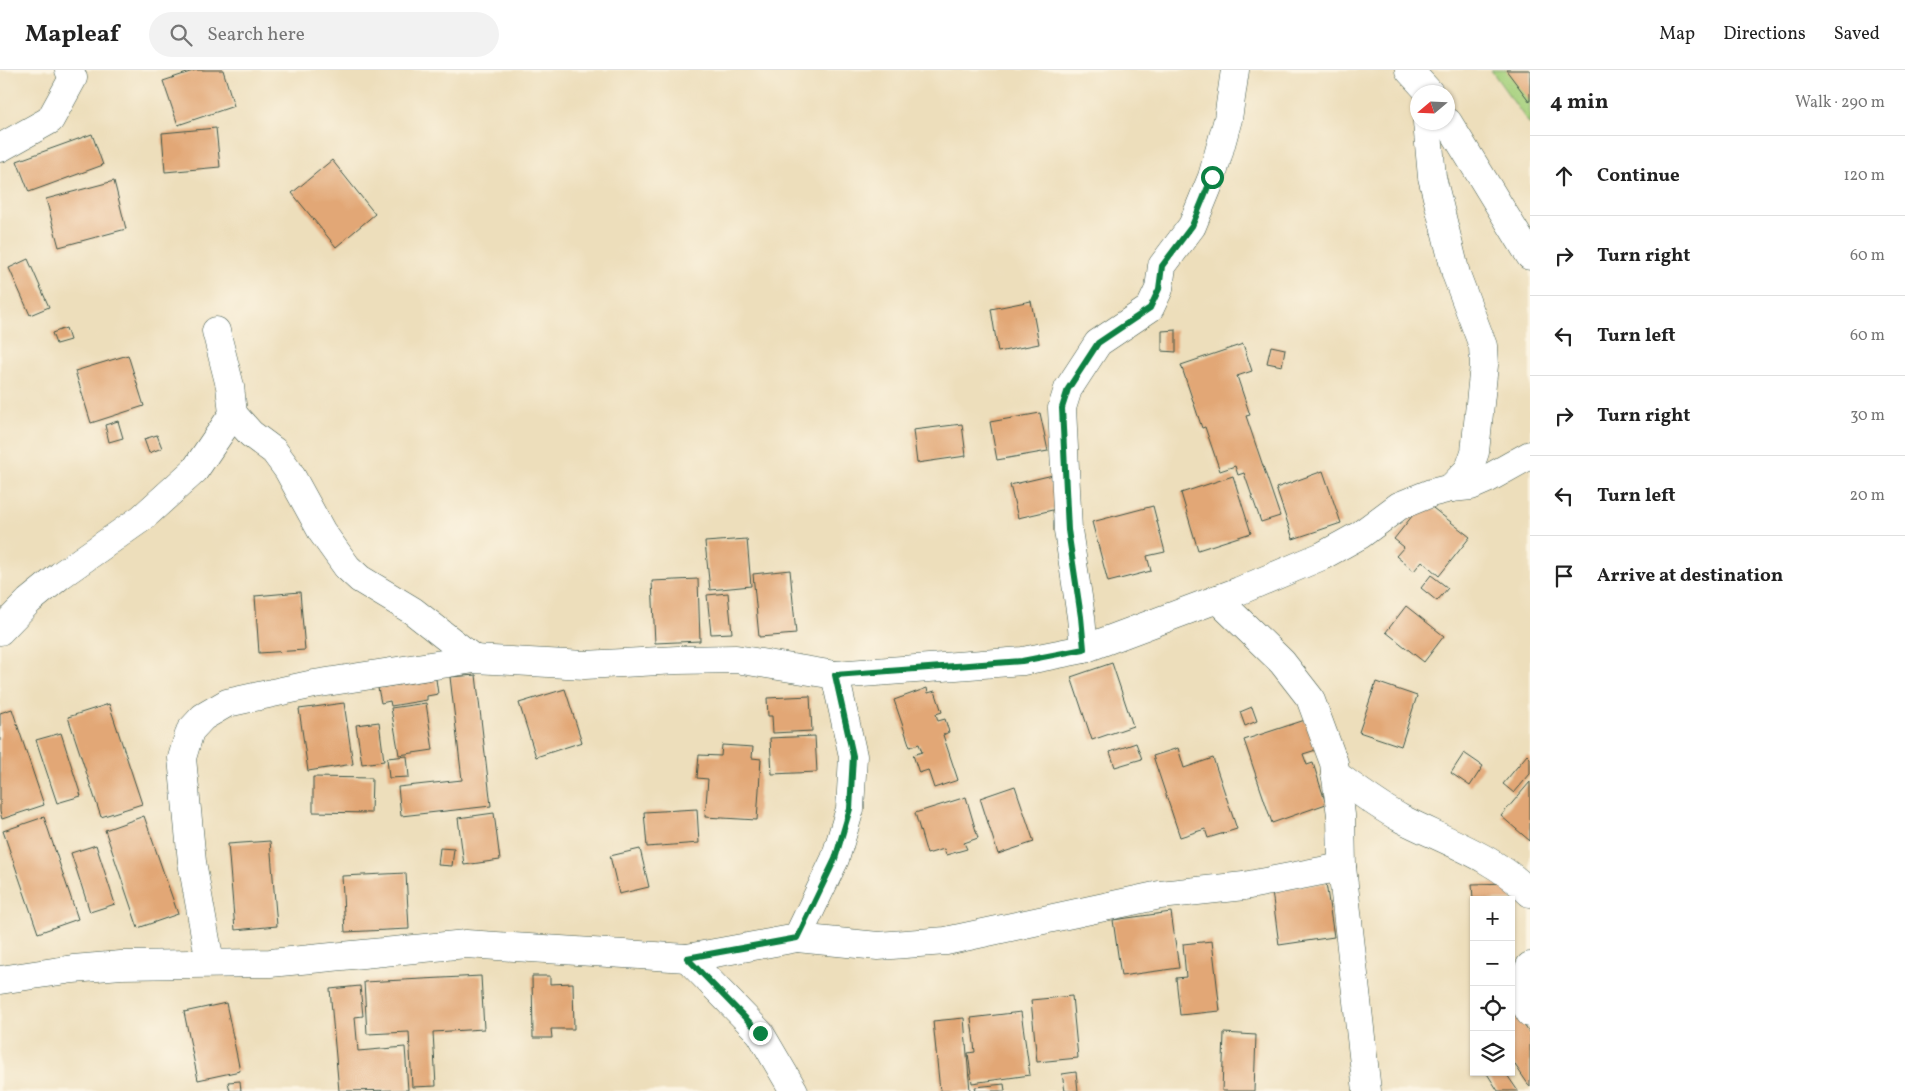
<!DOCTYPE html>
<html lang="en">
<head>
<meta charset="utf-8">
<style>
  :root { --surface:#fff; --page:#f2f2f2; --text:#222; --muted:#767676; --line:#e0e0e0 }
  body { margin:0; font-family:Vollkorn,serif; background:var(--page); color:var(--text) }
  .controls { position:absolute; right:15px; bottom:15px; display:grid; overflow:hidden; border-radius:0px; box-shadow:0 1px 4px #0004 }
  .controls button { width:45px; height:45px; display:grid; place-items:center; padding:0; border:0; border-bottom:1px solid var(--line); background:var(--surface); color:var(--text); font:25px sans-serif }
  .compass { position:absolute; left:1410px; top:15px; width:45px; height:45px; border-radius:50%; background:var(--surface); box-shadow:0 1px 4px #0004; rotate:251deg }
  .stop { position:absolute; width:15px; height:15px; margin:-11px; border:4px solid #0b8043; border-radius:50%; background:#fff }
  .stop.end { background:#0b8043; border-color:#fff; box-shadow:0 1px 5px #0008 }
  .list { margin:0; padding:0; list-style:none }
  h2 { display:flex; justify-content:space-between; align-items:center; height:65px; margin:0; padding:0 20px; font-size:21px }
  h2 small { font-size:16px; font-weight:400; color:var(--muted) }
  .list li { display:grid; grid-template-columns:32px 1fr auto; gap:15px; align-items:center; box-sizing:border-box; height:80px; padding:0 20px; border-top:1px solid var(--line) }
  .list b { display:block; font-size:19px; white-space:nowrap }
  .list em { font-size:16px; font-style:normal; color:var(--muted) }
  .icon { flex:none; width:28px; height:28px; fill:none; stroke:currentColor; stroke-width:2; stroke-linecap:round; stroke-linejoin:round }
  .map { position:relative; flex:none; width:1530px; height:1021px; overflow:hidden }
  header { display:flex; align-items:center; gap:30px; box-sizing:border-box; height:70px; padding:0 25px; background:var(--surface); border-bottom:1px solid var(--line) }
  header strong { font-size:24px }
  nav { display:flex; gap:28px; margin-inline-start:auto; font-size:18px }
  .search { width:350px; height:45px; background:var(--page); display:flex; align-items:center; gap:12px; box-sizing:border-box; padding:0 18px; border-radius:28px; color:var(--muted); font-size:19px }
  main { display:flex }
  aside { flex:1; background:var(--surface) }
  .map>svg:first-child { display:block }
  .green { fill:#a4d07c; stroke:#628658 }
  .building { fill:#e2a776 }
  .lines { fill:none; stroke-linecap:round; stroke-linejoin:round }
  .minor-casing { stroke:#3e5548; stroke-width:29 }
  .minor { stroke:#fff; stroke-width:28 }
  .route { stroke:#0b8043; stroke-width:6 }
</style>
</head>
<body>
<header>
<strong>Mapleaf</strong>
<div class="search"><svg class="icon" aria-label="search" viewBox="0 0 24 24"><circle cx="10" cy="10" r="6"/><path d="M15 15l6 6"/></svg>Search here</div>
<nav><a>Map</a><a>Directions</a><a>Saved</a></nav>
</header>
<main>
<div class="map">
<svg width="1530" height="1021" viewBox="0 0 1530 1021">
  <rect width="100%" height="100%" fill="#fcf5e5"/>
  <filter id="ink" filterUnits="userSpaceOnUse"><feTurbulence type="fractalNoise" baseFrequency=".02" numOctaves="2"/><feDisplacementMap in="SourceGraphic" scale="10" xChannelSelector="R" yChannelSelector="G"/><feConvolveMatrix kernelMatrix="1 2 1 2 8 2 1 2 1" color-interpolation-filters="sRGB"/></filter>
  <filter id="wash" filterUnits="userSpaceOnUse"><feTurbulence type="fractalNoise" baseFrequency=".0096" numOctaves="4" result="noise"/><feDisplacementMap in="SourceGraphic" scale="20" xChannelSelector="R" yChannelSelector="G"/><feGaussianBlur stdDeviation="1.12" result="paint"/><feColorMatrix in="noise" values="0 0 0 0 0 0 0 0 0 0 0 0 0 0 0 0 0 1.4 0 .05"/><feComposite in="paint" operator="in"/></filter>
  <g filter="url(#wash)">
    <rect width="100%" height="100%" fill="#eddebb"/>
    <path class="green" d="M1491,0H1530V55Z"/>
    <g id="blocks">
      <g class="building">
        <path d="M196,0H223L234,36L178,55L163,11Z"/>
        <path d="M1506,0H1530V32Z"/>
        <path d="M216,58L220,97L165,102L162,63Z"/>
        <path d="M92,64L103,95L29,122L17,91Z"/>
        <path d="M332,90L375,144L336,177L292,123Z"/>
        <path d="M114,111L126,159L59,177L46,129Z"/>
        <path d="M28,189L49,237L30,245L9,198Z"/>
        <path d="M1031,231L1039,274L998,282L991,239Z"/>
        <path d="M66,258L70,270L56,274L52,263Z"/>
        <path d="M1176,260V282L1162,281V261Z"/>
        <path d="M1243,274L1252,301L1237,306L1250,345L1246,346L1280,446L1261,452L1244,403L1238,405L1235,396L1220,401L1205,357L1202,358L1181,295Z"/>
        <path d="M1271,276L1285,279L1282,296L1267,293Z"/>
        <path d="M128,285L144,336L91,353L75,301Z"/>
        <path d="M1040,343L1048,381L997,390L990,352Z"/>
        <path d="M118,351L123,368L109,372L105,355Z"/>
        <path d="M962,354L966,386L917,393L913,360Z"/>
        <path d="M157,365L162,378L149,383L144,369Z"/>
        <path d="M1323,401L1341,453L1293,469L1276,418Z"/>
        <path d="M1053,405L1061,438L1018,448L1010,415Z"/>
        <path d="M1233,406L1251,463L1198,480L1181,423Z"/>
        <path d="M1424,431L1470,467L1439,506L1422,491L1414,501L1396,486L1404,477L1394,469Z"/>
        <path d="M1153,436L1165,482L1147,486L1151,501L1108,512L1092,452Z"/>
        <path d="M747,469L751,516L710,520L705,472Z"/>
        <path d="M790,500L796,564L759,567L753,504Z"/>
        <path d="M1431,505L1448,518L1437,531L1421,518Z"/>
        <path d="M698,509L700,571L655,573L652,511Z"/>
        <path d="M300,522L305,580L259,583L255,526Z"/>
        <path d="M728,523L732,563L711,564L707,525Z"/>
        <path d="M1406,536L1444,566L1424,592L1386,562Z"/>
        <path d="M1112,593L1133,656L1092,670L1071,607Z"/>
        <path d="M476,605L491,736L401,746L398,717L462,710L450,607Z"/>
        <path d="M436,609L438,624L427,626V630L391,636L390,631L381,633L378,618Z"/>
        <path d="M1376,612L1417,626L1401,676L1359,662Z"/>
        <path d="M927,618L928,623L935,621L942,642L936,644L938,651L945,649L949,662L943,665L958,710L934,718L928,700L919,703L913,685L922,682L919,674L910,677L894,630Z"/>
        <path d="M565,619L582,672L536,687L519,633Z"/>
        <path d="M810,626L812,661L773,663L772,646H768L767,628Z"/>
        <path d="M344,633L353,694L308,701L299,639Z"/>
        <path d="M426,633L433,680L399,685L391,638Z"/>
        <path d="M109,634L142,734L101,747L68,647Z"/>
        <path d="M1252,637L1257,651L1245,656L1240,642Z"/>
        <path d="M12,639L44,735L2,749L0,742V643Z"/>
        <path d="M1305,650L1316,680L1303,684L1307,695L1313,693L1326,734L1272,753L1244,670Z"/>
        <path d="M379,652L384,691L362,694L356,655Z"/>
        <path d="M61,663L81,726L57,733L36,670Z"/>
        <path d="M815,666L817,702L772,704L770,668Z"/>
        <path d="M1136,673L1142,689L1115,697L1110,682Z"/>
        <path d="M722,675L753,677L752,688L761,689L757,750L705,747L708,709L697,708L699,685L721,686Z"/>
        <path d="M1178,678L1184,698L1213,688L1237,759L1208,768L1205,759L1180,767L1153,686Z"/>
        <path d="M1464,683L1483,696L1470,716L1451,703Z"/>
        <path d="M1527,685L1530,688V704L1514,723L1503,714Z"/>
        <path d="M407,686L409,707L389,708L387,688Z"/>
        <path d="M313,707L372,708L371,743L313,742Z"/>
        <path d="M1530,712V771L1501,746Z"/>
        <path d="M1015,716L1034,772L998,784L980,728Z"/>
        <path d="M966,727L978,768L964,773L967,779L946,785L944,779L927,784L915,743Z"/>
        <path d="M697,739L699,773L647,777L644,742Z"/>
        <path d="M494,743L500,790L464,795L458,748Z"/>
        <path d="M144,746L178,844L138,858L105,760Z"/>
        <path d="M44,747L78,849L38,863L3,761Z"/>
        <path d="M270,771L277,856L235,860L228,774Z"/>
        <path d="M96,775L115,834L90,842L71,783Z"/>
        <path d="M440,778L454,779L452,796L438,795Z"/>
        <path d="M640,779L649,817L619,824L610,786Z"/>
        <path d="M406,803L409,859L345,862L342,806Z"/>
        <path d="M1326,813L1334,867L1279,875L1272,821Z"/>
        <path d="M1512,813V830H1473L1472,814Z"/>
        <path d="M1171,842L1179,898L1121,906L1113,850Z"/>
        <path d="M1212,871L1220,941L1180,945L1176,908L1186,907L1183,874Z"/>
        <path d="M481,906L484,959L433,962L436,1016L412,1017L409,962L367,964L364,912Z"/>
        <path d="M532,906H550V914L573,913L574,959H551L552,968H533Z"/>
        <path d="M360,916L363,946L355,947L358,981L405,977L408,1020L339,1021L330,919Z"/>
        <path d="M1072,926L1078,988L1037,992L1031,930Z"/>
        <path d="M226,933L240,1001L198,1010L184,942Z"/>
        <path d="M1511,935L1530,964V1017L1511,989Z"/>
        <path d="M1021,942L1030,1005L972,1013L968,983L975,982L971,948Z"/>
        <path d="M964,948L970,1021H940L933,951Z"/>
        <path d="M1224,963L1256,965L1254,1021H1222Z"/>
        <path d="M1076,1002L1078,1021H1065L1062,1004Z"/>
        <path d="M1486,1002H1505L1518,1021H1498Z"/>
        <path d="M240,1011L241,1021H230L228,1012Z"/>
        <path d="M1004,1014L1005,1021H976L975,1017Z"/>
      </g>
    </g>
  </g>
  <g filter="url(#ink)">
    <use href="#blocks" fill-opacity="0" stroke="#3e5548" stroke-width="1"/>
    <g class="lines">
      <defs>
        <g id="minor">
          <path d="M1409,0L1429,22"/>
          <path d="M1427,52L1432,107L1456,204L1483,276L1484,295L1475,382L1469,399L1451,418"/>
          <path d="M1448,52L1530,186"/>
          <path d="M0,78L50,50L73,8L69,0"/>
          <path d="M233,344L251,364L274,381L288,400L322,462L347,497L360,509L413,541L474,589"/>
          <path d="M1217,529L1282,592L1310,628L1334,693L1341,745L1342,797L1367,1021"/>
          <path d="M0,561L29,531L61,505L142,448L195,400L233,344L230,316L216,261"/>
          <path d="M1084,579L1081,547L1068,460L1062,338L1068,319L1098,273L1150,238L1159,219L1162,196L1192,156L1212,107L1228,49L1235,0"/>
          <path d="M1335,704C1357,720 1378,736 1402,749C1445,771 1495,787 1530,823"/>
          <path d="M797,868L835,789L850,739L853,686L835,605"/>
          <path d="M687,888L760,963L794,1021"/>
          <path d="M210,893L192,792L182,688L190,661L203,647L227,633L314,614L474,589L585,595L678,590L736,589L835,605L1023,591L1084,579L1239,521L1322,486L1360,465L1399,436L1431,423L1451,418L1471,416L1487,409L1530,385"/>
          <path d="M1530,896C1522,914 1518,925 1530,943"/>
          <path d="M0,910L73,899L121,895L270,893L466,874L687,888L797,868L878,876L946,871L1160,825L1244,816L1342,797"/>
        </g>
      </defs>
      <use href="#minor" class="minor-casing"/>
      <use href="#minor" class="minor"/>
    </g>
  </g>
  <g class="lines" filter="url(#ink)">
    <path class="route" d="M760,963L687,888L797,868L835,789L850,739L853,686L835,605L1022,591L1084,579L1081,547L1068,460L1062,338L1068,319L1098,273L1150,238L1159,219L1162,196L1192,156L1212,107"/>
  </g>
</svg>
<div class="controls">
<button>+</button>
<button>−</button>
<button><svg class="icon" aria-label="locate" viewBox="0 0 24 24"><circle cx="12" cy="12" r="6"/><path d="M12 2v4M12 18v4M2 12h4M18 12h4"/></svg></button>
<button><svg class="icon" aria-label="layers" viewBox="0 0 24 24"><path d="M12 4l9 5-9 5-9-5zM3 14l9 5 9-5"/></svg></button>
</div>
<svg class="compass" viewBox="-18 -18 36 36"><path d="M0-13l5 13h-10z" fill="#e53935"/><path d="M0 13l5-13h-10z" fill="#767676"/></svg>
<div class="stop" style="left:1212px;top:107px"></div>
<div class="stop end" style="left:760px;top:963px"></div>
</div>
<aside>
<h2>4 min<small>Walk · 290 m</small></h2>
<ul class="list">
<li><svg class="icon" aria-label="ahead" viewBox="0 0 24 24"><path d="M12 20V5M6 11l6-6 6 6"/></svg><div><b>Continue</b></div><em>120 m</em></li>
<li><svg class="icon" aria-label="right" viewBox="0 0 24 24"><path d="M7 20v-9h11M14 6l5 5-5 5"/></svg><div><b>Turn right</b></div><em>60 m</em></li>
<li><svg class="icon" aria-label="left" viewBox="0 0 24 24"><path d="M17 20v-9H6M10 6l-5 5 5 5"/></svg><div><b>Turn left</b></div><em>60 m</em></li>
<li><svg class="icon" aria-label="right" viewBox="0 0 24 24"><path d="M7 20v-9h11M14 6l5 5-5 5"/></svg><div><b>Turn right</b></div><em>30 m</em></li>
<li><svg class="icon" aria-label="left" viewBox="0 0 24 24"><path d="M17 20v-9H6M10 6l-5 5 5 5"/></svg><div><b>Turn left</b></div><em>20 m</em></li>
<li><svg class="icon" aria-label="arrive" viewBox="0 0 24 24"><path d="M6 21V4h12l-3 4 3 4H6"/></svg><div><b>Arrive at destination</b></div></li>
</ul>
</aside>
</main>
</body>
</html>
